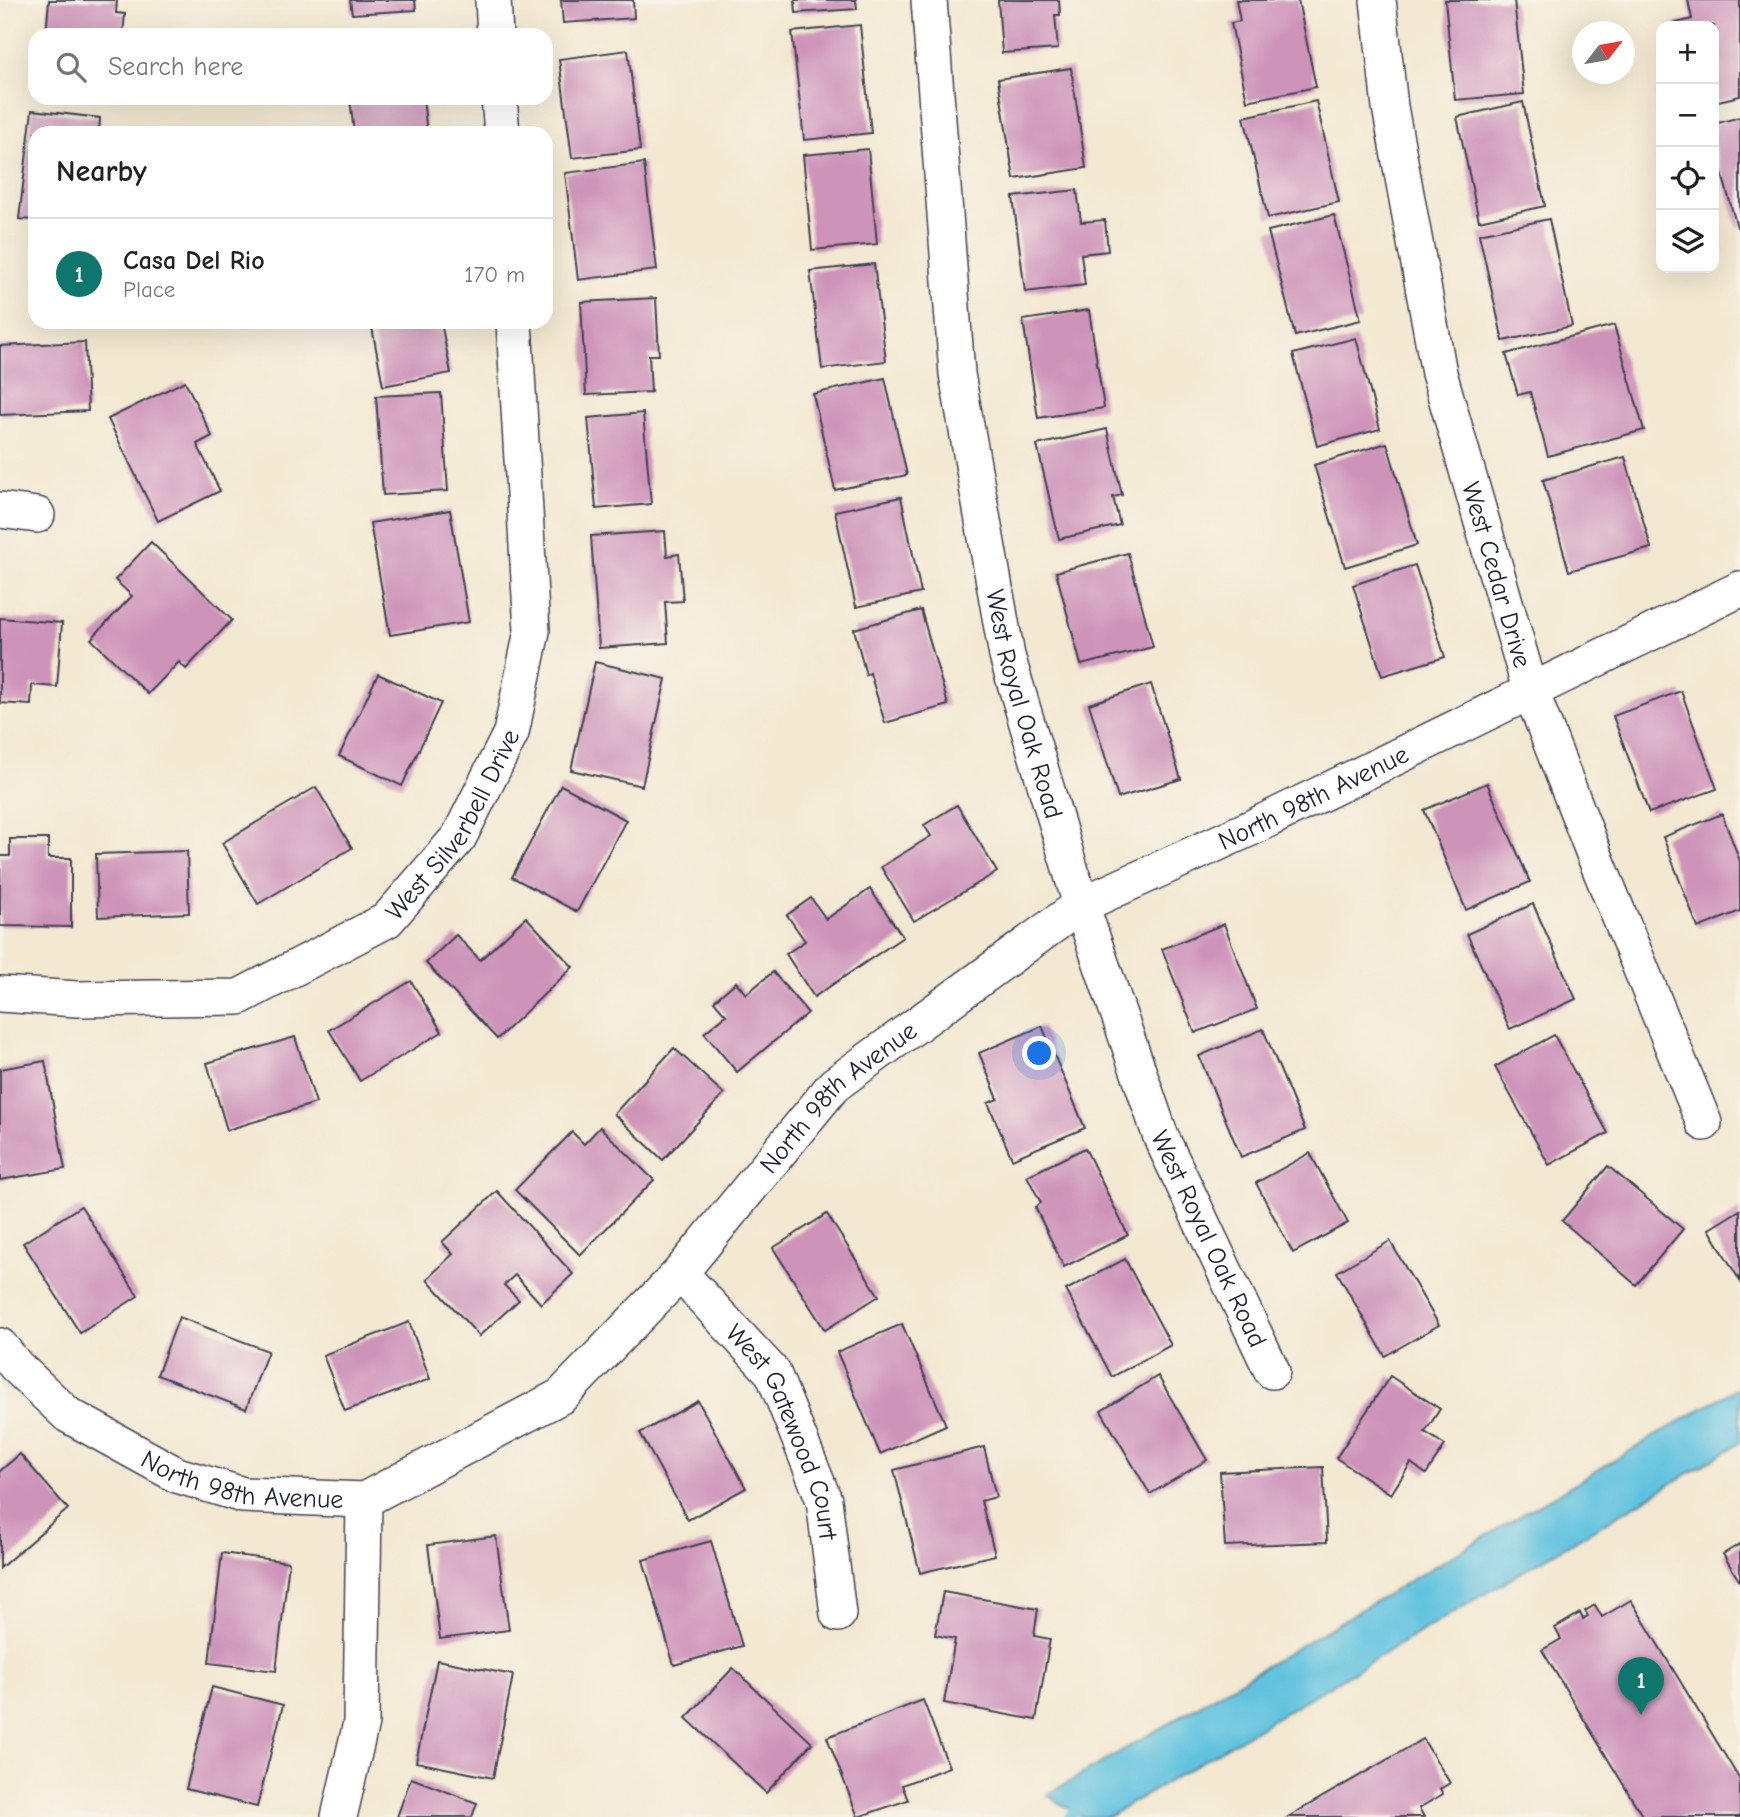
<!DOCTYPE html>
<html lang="en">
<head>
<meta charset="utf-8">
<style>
  :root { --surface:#fff; --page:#f6f6f6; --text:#202124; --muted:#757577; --line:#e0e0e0; --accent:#0f766e }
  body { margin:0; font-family:"Comic Neue",sans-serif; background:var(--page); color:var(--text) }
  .controls { position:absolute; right:21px; top:21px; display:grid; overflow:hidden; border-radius:14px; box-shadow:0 7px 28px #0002 }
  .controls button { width:63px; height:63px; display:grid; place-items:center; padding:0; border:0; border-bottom:2px solid var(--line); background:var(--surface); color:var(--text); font:35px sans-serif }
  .compass { position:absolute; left:1572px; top:21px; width:63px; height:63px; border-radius:50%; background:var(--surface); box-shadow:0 7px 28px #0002; rotate:59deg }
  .you { position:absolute; left:1040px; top:1054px; width:24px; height:24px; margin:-18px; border:5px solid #fff; border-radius:50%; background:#1a73e8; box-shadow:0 0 0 10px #1a73e833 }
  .badge { display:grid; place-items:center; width:46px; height:46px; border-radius:50%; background:var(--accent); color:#fff; font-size:23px; font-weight:700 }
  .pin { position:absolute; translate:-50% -58px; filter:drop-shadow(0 2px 4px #0008) }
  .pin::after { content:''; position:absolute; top:37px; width:24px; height:21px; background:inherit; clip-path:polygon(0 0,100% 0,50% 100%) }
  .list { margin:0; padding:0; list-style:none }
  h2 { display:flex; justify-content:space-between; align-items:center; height:91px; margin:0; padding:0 28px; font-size:30px }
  h2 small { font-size:23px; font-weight:400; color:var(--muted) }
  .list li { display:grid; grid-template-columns:46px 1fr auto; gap:21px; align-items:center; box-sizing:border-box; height:112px; padding:0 28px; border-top:2px solid var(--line) }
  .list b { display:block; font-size:26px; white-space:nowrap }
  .list p { margin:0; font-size:23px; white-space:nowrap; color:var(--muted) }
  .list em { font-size:23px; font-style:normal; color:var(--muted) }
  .icon { flex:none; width:38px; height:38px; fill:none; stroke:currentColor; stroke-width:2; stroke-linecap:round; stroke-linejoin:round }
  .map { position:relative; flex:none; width:1740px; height:1817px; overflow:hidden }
  .search { position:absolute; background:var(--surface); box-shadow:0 7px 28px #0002; left:28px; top:28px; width:525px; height:77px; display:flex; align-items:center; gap:18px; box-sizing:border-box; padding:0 24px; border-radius:21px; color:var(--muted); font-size:26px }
  .panel { position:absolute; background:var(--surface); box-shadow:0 7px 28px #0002; left:28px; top:126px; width:525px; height:203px; border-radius:21px }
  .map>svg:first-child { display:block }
  .water { fill:#61c2df; stroke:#42728d; stroke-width:2 }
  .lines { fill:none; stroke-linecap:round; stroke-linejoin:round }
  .stream { stroke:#61c2df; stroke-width:10 }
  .building { fill:#cd93b9 }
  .minor-casing { stroke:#414052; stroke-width:38 }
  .minor { stroke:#fff; stroke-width:35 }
  .labels { text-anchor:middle; stroke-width:6; stroke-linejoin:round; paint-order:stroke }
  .street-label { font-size:26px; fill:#22223b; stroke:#f7f3e8 }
</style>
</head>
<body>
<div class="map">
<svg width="1740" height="1817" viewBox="0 0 1740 1817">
  <rect width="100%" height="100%" fill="#f7f3e8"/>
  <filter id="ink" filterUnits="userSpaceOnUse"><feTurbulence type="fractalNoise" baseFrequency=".0143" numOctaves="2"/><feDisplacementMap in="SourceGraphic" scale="14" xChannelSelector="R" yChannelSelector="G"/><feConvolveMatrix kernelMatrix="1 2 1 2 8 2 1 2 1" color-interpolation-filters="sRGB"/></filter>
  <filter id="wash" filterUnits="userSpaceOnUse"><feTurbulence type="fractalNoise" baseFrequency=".00686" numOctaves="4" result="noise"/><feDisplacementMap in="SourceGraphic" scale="28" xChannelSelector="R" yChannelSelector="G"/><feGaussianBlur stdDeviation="1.57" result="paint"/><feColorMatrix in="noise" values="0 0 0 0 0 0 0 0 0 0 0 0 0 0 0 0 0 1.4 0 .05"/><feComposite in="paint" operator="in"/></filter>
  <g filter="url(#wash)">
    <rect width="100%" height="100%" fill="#f3e8d1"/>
    <path class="water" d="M1740,1386V1443L1108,1817H1083L1047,1795Z"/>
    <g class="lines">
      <path class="stream" d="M1069,1817L1083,1804"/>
    </g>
    <g id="blocks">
      <g class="building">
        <path d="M49,0H117L116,13L125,14L123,35H46Z"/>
        <path d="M350,0H415L416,10L352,14Z"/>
        <path d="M561,0H633L634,18L563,23Z"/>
        <path d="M795,0H856L857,9L796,13Z"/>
        <path d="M998,0H1059L1060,15H1055L1058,49L1002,53Z"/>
        <path d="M1236,0H1298L1316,87L1247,101L1231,23L1240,21Z"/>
        <path d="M1445,0H1514L1524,94L1455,100Z"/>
        <path d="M1688,0H1740V96L1714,102V26H1665L1692,19Z"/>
        <path d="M860,25L871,133L804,140L792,32Z"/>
        <path d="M628,50L640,150L572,158L559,59Z"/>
        <path d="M1071,68L1086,168L1014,179L998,79Z"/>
        <path d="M350,98H423L427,133H354Z"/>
        <path d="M1316,101L1339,202L1268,218L1244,117Z"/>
        <path d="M1523,102L1545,206L1479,221L1457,117Z"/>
        <path d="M32,110L100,118L99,133H35V220L19,219Z"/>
        <path d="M1740,117V226L1737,227L1714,145V124Z"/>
        <path d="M868,149L877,244L812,250L803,155Z"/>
        <path d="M644,163L657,270L578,280L565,173Z"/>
        <path d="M1077,190L1081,222L1105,220L1108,251L1081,254L1085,285L1025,292L1013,197Z"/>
        <path d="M1334,215L1361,320L1295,336L1268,231Z"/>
        <path d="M1549,219L1572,326L1503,341L1479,234Z"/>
        <path d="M874,264L886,361L822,369L810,271Z"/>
        <path d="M656,298L659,355H649L651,392L586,395L581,302Z"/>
        <path d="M1089,310L1104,408L1038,418L1023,320Z"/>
        <path d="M371,322H441L451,373L383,386Z"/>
        <path d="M1614,325L1644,430L1548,456L1530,392L1518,395L1506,354Z"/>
        <path d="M1356,338L1380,429L1317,446L1293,354Z"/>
        <path d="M85,342L88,411L0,415V346Z"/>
        <path d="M885,378L907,475L835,490L813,394Z"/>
        <path d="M185,381L212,436L197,444L220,491L158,521L108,419Z"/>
        <path d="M441,393L448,491L383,495L376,396Z"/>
        <path d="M643,413L651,504L596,509L588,418Z"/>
        <path d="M1107,429L1122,495L1113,497L1120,525L1059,539L1037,445Z"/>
        <path d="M1387,443L1417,545L1345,567L1314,465Z"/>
        <path d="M1625,457L1651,548L1569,571L1543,480Z"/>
        <path d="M901,497L921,593L856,607L835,511Z"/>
        <path d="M450,510L469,622L390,635L370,523Z"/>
        <path d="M665,531L667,556L679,554L683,601L665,602L668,643L599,648L591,536Z"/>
        <path d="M151,542L232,620L186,669L179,662L148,694L91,639L132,596L115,580Z"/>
        <path d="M1128,553L1153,647L1081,665L1056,572Z"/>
        <path d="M1415,565L1445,657L1382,676L1353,585Z"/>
        <path d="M921,610L948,705L885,723L870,673L866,675L854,629Z"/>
        <path d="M0,618L62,623L57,687L32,685L31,705L0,703Z"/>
        <path d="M595,662L666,679L642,786L571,770Z"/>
        <path d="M378,674L441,703L402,786L339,756Z"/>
        <path d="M1151,684L1181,779L1118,798L1089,704Z"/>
        <path d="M1681,691L1717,789L1649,813L1613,716Z"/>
        <path d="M1487,783L1530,882L1466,910L1424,810Z"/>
        <path d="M561,785L626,820L577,912L512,877Z"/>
        <path d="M316,787L352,848L258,904L222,843Z"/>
        <path d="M957,805L997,872L914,921L881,867L931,836L924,825Z"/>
        <path d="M1722,814L1740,861V911L1698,928L1663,837Z"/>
        <path d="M10,839H48V858H71V927L0,926V856H10Z"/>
        <path d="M187,851L189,913L98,917L96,854Z"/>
        <path d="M870,889L903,937L814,997L786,954L805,941L787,915L811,898L826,919Z"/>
        <path d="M1533,904L1576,999L1510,1029L1467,934Z"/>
        <path d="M526,917L573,967L497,1039L426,963L456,935L480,960Z"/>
        <path d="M1224,924L1257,1009L1195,1033L1162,949Z"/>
        <path d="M773,972L808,1013L737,1072L704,1033L726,1015L714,1001L736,982L746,994Z"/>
        <path d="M411,981L442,1032L360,1081L329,1030Z"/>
        <path d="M1042,1026L1085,1128L1012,1159L988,1103L998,1099L979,1053Z"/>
        <path d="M1263,1029L1305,1130L1241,1157L1199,1056Z"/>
        <path d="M1554,1035L1608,1133L1549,1165L1495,1067Z"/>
        <path d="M295,1037L316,1103L227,1130L207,1063Z"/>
        <path d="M674,1048L724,1094L663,1160L614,1114Z"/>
        <path d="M45,1061L65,1169L0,1180V1069Z"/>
        <path d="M600,1127L654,1180L580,1255L515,1190L572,1132L584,1144Z"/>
        <path d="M1085,1148L1128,1235L1064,1267L1035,1207L1041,1203L1027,1176Z"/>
        <path d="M1310,1153L1348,1223L1293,1253L1256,1183Z"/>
        <path d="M1608,1166L1683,1229L1636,1285L1562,1221Z"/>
        <path d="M497,1191L573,1274L541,1304L515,1275L504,1285L519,1300L479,1336L427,1279L453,1254L442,1242Z"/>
        <path d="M81,1206L138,1296L80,1333L23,1243Z"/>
        <path d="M1740,1210V1281L1709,1229Z"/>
        <path d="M827,1214L879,1296L825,1330L773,1248Z"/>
        <path d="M1390,1241L1439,1325L1385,1356L1337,1272Z"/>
        <path d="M1125,1259L1171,1345L1112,1377L1066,1290Z"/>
        <path d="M179,1317L268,1351L246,1409L157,1375Z"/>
        <path d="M409,1322L430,1379L345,1411L323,1355Z"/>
        <path d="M902,1324L946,1425L880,1454L837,1352Z"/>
        <path d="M1158,1376L1207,1460L1150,1494L1101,1411Z"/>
        <path d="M1390,1376L1440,1409L1425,1432L1445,1445L1426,1474L1411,1463L1391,1494L1336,1458Z"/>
        <path d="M698,1401L746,1488L688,1520L640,1433Z"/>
        <path d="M984,1447L996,1497L981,1501L995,1555L920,1573L894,1470Z"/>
        <path d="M20,1454L68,1509L0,1568V1471Z"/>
        <path d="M1323,1467L1327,1542L1225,1546L1220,1472Z"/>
        <path d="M496,1536L509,1630L440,1639L428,1545Z"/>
        <path d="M711,1541L742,1646L674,1665L643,1560Z"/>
        <path d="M1740,1544V1582L1723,1554Z"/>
        <path d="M222,1553L289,1562L276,1671L209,1663Z"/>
        <path d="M943,1592L1038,1609L1034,1636L1050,1639L1036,1720L944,1703L955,1639L935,1635Z"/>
        <path d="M1631,1600L1740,1780V1817H1643L1542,1650L1561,1639L1555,1628L1580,1613L1583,1619L1588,1616L1585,1611L1595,1605L1602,1617Z"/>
        <path d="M437,1660L513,1675L493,1778L416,1762Z"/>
        <path d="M733,1668L812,1743L766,1793L686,1718Z"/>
        <path d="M212,1687L283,1705L257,1807L186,1789Z"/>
        <path d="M923,1700L949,1767L902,1785L908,1800L858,1817L827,1737Z"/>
        <path d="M1423,1739L1450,1783L1440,1789L1443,1794L1419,1808L1424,1817H1288Z"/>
        <path d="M411,1778L477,1803L472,1817H397Z"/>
      </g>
    </g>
  </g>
  <g filter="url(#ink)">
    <use href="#blocks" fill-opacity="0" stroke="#414052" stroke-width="2"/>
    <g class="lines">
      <defs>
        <g id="minor">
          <path d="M493,0L495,35"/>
          <path id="s1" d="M929,0L957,374L1007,656L1081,905L1161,1137L1272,1371"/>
          <path id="s2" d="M1378,0L1390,107L1439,373L1530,689L1596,859L1704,1123"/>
          <path d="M499,98L502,133"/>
          <path d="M0,510L37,515"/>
          <path id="s3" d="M0,994L77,999L239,997L387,920L459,837L511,733L532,631L514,322"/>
          <path id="s4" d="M680,1273L773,1373L824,1500L838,1614"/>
          <path id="s5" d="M0,1346L16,1366L68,1415L177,1475L243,1495L364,1500L561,1396L680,1273L834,1085L1081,905L1253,827L1740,589"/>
          <path d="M339,1817L361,1723L364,1500"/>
        </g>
      </defs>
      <use href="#minor" class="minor-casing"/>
      <use href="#minor" class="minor"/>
    </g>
  </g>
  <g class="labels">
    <g class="street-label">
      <text dy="9" stroke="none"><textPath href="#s2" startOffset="588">West Cedar Drive</textPath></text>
      <text dy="9" stroke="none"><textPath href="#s1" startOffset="712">West Royal Oak Road</textPath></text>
      <text dy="9" stroke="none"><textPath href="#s5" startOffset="1610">North 98th Avenue</textPath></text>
      <text dy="9" stroke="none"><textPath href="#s3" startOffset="523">West Silverbell Drive</textPath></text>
      <text dy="9" stroke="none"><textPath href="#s5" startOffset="1043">North 98th Avenue</textPath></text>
      <text dy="9" stroke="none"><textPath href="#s1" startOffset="1279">West Royal Oak Road</textPath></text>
      <text dy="9" stroke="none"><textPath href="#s4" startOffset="194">West Gatewood Court</textPath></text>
      <text dy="9" stroke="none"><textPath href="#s5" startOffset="287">North 98th Avenue</textPath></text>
    </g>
  </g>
</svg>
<div class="controls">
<button>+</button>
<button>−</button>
<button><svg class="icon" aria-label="locate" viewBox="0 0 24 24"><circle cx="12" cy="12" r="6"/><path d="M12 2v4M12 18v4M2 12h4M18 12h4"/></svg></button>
<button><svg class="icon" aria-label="layers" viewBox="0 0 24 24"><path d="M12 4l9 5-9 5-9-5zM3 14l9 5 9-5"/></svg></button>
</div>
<svg class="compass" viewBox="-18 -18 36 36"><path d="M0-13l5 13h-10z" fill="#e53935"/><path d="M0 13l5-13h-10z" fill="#757577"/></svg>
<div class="you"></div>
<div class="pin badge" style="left:1641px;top:1715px">1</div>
<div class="search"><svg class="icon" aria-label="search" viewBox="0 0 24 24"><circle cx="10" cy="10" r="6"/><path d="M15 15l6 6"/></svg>Search here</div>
<section class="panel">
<h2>Nearby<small></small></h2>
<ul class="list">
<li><span class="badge">1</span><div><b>Casa Del Rio</b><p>Place</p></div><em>170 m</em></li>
</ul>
</section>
</div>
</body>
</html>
